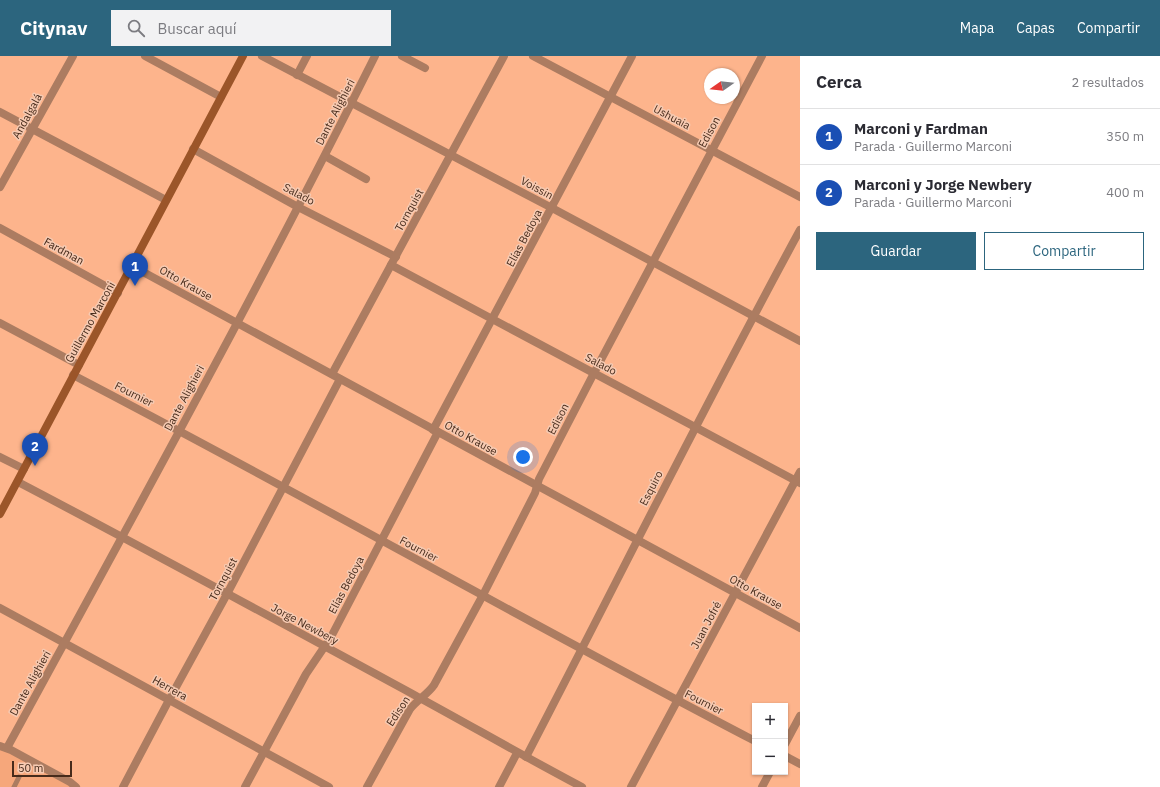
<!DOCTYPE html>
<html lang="es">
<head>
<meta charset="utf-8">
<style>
  :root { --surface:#fff; --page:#f2f2f3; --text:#2b2b33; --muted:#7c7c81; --line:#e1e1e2; --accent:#2c657e }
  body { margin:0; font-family:"IBM Plex Sans",sans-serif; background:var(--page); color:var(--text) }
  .controls { position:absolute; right:12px; bottom:12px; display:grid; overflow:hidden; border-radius:0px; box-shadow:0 1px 3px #0004 }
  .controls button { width:36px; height:36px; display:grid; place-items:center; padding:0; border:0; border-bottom:1px solid var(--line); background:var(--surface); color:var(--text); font:20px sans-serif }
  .compass { position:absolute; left:704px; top:12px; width:36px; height:36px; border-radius:50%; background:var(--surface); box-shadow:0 1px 3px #0004; rotate:256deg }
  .scale { position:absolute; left:12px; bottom:10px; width:60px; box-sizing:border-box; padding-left:4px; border:2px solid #472b1b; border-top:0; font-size:11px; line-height:14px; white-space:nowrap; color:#472b1b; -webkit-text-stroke:3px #f6cab2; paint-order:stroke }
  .you { position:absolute; left:523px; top:401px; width:14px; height:14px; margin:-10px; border:3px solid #fff; border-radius:50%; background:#1a73e8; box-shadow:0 0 0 6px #1a73e833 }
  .badge { display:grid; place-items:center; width:26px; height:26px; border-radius:50%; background:var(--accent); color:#fff; font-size:13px; font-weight:700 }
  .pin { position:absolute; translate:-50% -33px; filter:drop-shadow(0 1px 2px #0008) }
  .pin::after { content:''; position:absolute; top:21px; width:14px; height:12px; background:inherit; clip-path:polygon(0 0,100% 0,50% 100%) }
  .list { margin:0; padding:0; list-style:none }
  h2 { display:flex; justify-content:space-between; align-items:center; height:52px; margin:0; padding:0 16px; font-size:17px }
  h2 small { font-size:13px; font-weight:400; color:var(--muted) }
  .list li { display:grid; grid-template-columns:26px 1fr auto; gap:12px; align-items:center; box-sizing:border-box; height:56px; padding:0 16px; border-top:1px solid var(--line) }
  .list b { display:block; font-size:15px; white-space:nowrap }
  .list p { margin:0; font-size:13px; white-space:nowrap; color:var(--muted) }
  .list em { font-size:13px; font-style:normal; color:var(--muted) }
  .actions { display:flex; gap:8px; padding:12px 16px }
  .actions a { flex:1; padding:9px 0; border:1px solid var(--accent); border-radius:0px; text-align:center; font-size:14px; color:var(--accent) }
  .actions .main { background:var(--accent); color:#fff }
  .icon { flex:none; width:22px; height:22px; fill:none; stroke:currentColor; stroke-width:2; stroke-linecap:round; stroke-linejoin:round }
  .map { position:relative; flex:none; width:800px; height:731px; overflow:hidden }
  header { display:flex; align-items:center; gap:24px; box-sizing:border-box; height:56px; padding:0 20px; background:var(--accent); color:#fff }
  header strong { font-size:19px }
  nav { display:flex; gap:22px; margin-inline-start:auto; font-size:14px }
  .search { width:280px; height:36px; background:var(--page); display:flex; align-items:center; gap:10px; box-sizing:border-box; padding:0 14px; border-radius:0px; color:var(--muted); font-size:15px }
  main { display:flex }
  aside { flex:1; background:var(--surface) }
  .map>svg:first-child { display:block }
  .built { fill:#f6a77b }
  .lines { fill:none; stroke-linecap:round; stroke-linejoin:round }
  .lane { stroke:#ac7c61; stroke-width:5 }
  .street { stroke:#ac7c61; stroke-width:8 }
  .secondary { stroke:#9b5529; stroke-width:8 }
  .labels { text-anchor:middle; stroke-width:3; stroke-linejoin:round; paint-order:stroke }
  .street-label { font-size:11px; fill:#472b1b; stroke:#f6cab2 }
</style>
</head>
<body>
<header>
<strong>Citynav</strong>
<div class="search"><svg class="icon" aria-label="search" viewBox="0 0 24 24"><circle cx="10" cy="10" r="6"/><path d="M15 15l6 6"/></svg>Buscar aquí</div>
<nav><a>Mapa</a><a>Capas</a><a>Compartir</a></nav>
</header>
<main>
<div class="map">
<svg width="800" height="731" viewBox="0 0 800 731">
  <rect width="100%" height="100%" fill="#fdb48c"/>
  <path class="built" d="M0,690L76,731H0Z"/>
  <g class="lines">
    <path class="lane" d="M14,731L19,721"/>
    <g class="street">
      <path d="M145,0L221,41"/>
      <path d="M262,0L552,152L800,285"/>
      <path d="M402,0L425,12"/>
      <path d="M533,0L800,141"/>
      <path d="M297,19L307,0"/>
      <path d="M0,56L166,144"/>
      <path d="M193,93L298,151L396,201"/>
      <path d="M325,100L366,123"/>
      <path d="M0,131L73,0"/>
      <path d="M0,172L118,237"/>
      <path d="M391,209L800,427"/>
      <path d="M132,210L800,572"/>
      <path d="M0,267L79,309"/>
      <path d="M332,318L504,0"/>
      <path d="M73,319C302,438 526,566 755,685"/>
      <path d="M433,374L632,0"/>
      <path d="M0,401L24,413"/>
      <path d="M18,426C152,496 285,569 418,641C473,671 527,702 582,731"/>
      <path d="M0,552L329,731"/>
      <path d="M785,688L800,660"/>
      <path d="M0,690L11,694L70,726L76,731"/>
      <path d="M7,692C132,463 258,234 375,0"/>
      <path d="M785,700L800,708"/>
      <path d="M526,701C617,526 705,348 800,174"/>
      <path d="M123,731L169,644L227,538L340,323"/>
      <path d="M245,731L306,618L331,581L438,376"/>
      <path d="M367,731L410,653C417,644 428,638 434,629L483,539L535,437L539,423L594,317L762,0"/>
      <path d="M499,731L517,697"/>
      <path d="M631,731L800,416"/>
      <path d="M762,731L770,716"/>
    </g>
    <path class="secondary" d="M0,458L243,0"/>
  </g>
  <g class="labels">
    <g class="street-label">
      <text transform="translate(335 56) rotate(-63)" y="4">Dante Alighieri</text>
      <text transform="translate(27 60) rotate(-61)" y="4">Andalgalá</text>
      <text transform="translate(672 61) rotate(28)" y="4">Ushuaia</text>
      <text transform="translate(709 76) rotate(-62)" y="4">Edison</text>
      <text transform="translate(537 132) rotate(28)" y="4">Voissin</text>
      <text transform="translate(299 138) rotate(28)" y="4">Salado</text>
      <text transform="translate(409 154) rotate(-61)" y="4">Tornquist</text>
      <text transform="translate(524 182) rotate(-62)" y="4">Elías Bedoya</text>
      <text transform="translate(64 195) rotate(29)" y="4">Fardman</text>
      <text transform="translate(186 227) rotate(29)" y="4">Otto Krause</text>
      <text transform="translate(90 266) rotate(-61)" y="4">Guillermo Marconi</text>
      <text transform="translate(601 308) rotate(28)" y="4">Salado</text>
      <text transform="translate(134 338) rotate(27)" y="4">Fournier</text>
      <text transform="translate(184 342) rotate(-62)" y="4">Dante Alighieri</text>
      <text transform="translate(558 363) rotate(-63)" y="4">Edison</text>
      <text transform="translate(471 382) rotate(29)" y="4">Otto Krause</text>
      <text transform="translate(651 432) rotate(-63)" y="4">Esquiro</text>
      <text transform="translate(419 493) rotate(28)" y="4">Fournier</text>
      <text transform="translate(223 523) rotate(-62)" y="4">Tornquist</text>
      <text transform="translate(346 529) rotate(-62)" y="4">Elías Bedoya</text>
      <text transform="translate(756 536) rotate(29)" y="4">Otto Krause</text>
      <text transform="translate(305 568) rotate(28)" y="4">Jorge Newbery</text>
      <text transform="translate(706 569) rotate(-62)" y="4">Juan Jofré</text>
      <text transform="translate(30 627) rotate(-61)" y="4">Dante Alighieri</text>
      <text transform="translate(170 632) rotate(29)" y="4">Herrera</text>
      <text transform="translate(704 646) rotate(27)" y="4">Fournier</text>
      <text transform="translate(398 655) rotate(-57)" y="4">Edison</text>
    </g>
  </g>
</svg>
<div class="controls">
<button>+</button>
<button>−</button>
</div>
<svg class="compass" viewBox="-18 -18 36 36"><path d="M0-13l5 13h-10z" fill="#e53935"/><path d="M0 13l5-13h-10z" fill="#7c7c81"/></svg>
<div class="scale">50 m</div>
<div class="you"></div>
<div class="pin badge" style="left:135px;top:230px;background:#1a4fb4">1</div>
<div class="pin badge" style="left:35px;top:410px;background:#1a4fb4">2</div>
</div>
<aside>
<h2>Cerca<small>2 resultados</small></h2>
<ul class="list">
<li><span class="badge" style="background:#1a4fb4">1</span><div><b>Marconi y Fardman</b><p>Parada · Guillermo Marconi</p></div><em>350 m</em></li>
<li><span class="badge" style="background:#1a4fb4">2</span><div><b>Marconi y Jorge Newbery</b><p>Parada · Guillermo Marconi</p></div><em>400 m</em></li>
</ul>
<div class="actions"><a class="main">Guardar</a><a>Compartir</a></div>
</aside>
</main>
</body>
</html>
